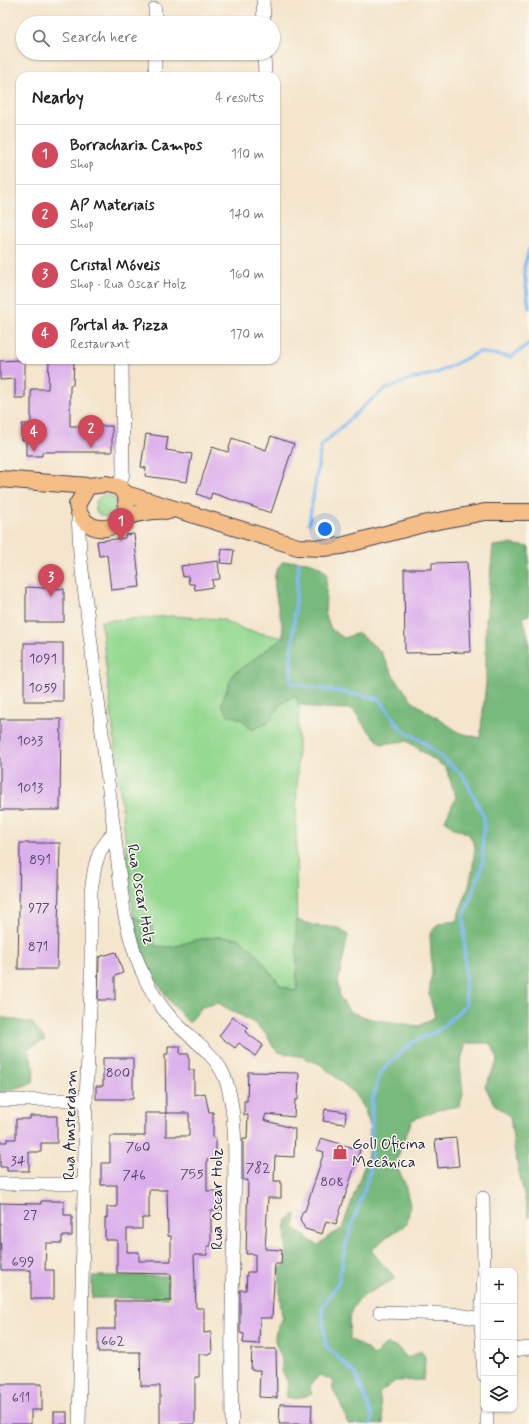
<!DOCTYPE html>
<html lang="en">
<head>
<meta charset="utf-8">
<style>
  :root { --surface:#fff; --page:#f6f6f6; --text:#222; --muted:#767676; --line:#e0e0e0; --accent:#d1495b }
  body { margin:0; font-family:Mynerve,sans-serif; background:var(--page); color:var(--text) }
  .controls { position:absolute; right:12px; bottom:12px; display:grid; overflow:hidden; border-radius:8px; box-shadow:0 1px 3px #0004 }
  .controls button { width:36px; height:36px; display:grid; place-items:center; padding:0; border:0; border-bottom:1px solid var(--line); background:var(--surface); color:var(--text); font:20px sans-serif }
  .you { position:absolute; left:325px; top:529px; width:14px; height:14px; margin:-10px; border:3px solid #fff; border-radius:50%; background:#1a73e8; box-shadow:0 0 0 6px #1a73e833 }
  .badge { display:grid; place-items:center; width:26px; height:26px; border-radius:50%; background:var(--accent); color:#fff; font-size:13px; font-weight:700 }
  .pin { position:absolute; translate:-50% -33px; filter:drop-shadow(0 1px 2px #0008) }
  .pin::after { content:''; position:absolute; top:21px; width:14px; height:12px; background:inherit; clip-path:polygon(0 0,100% 0,50% 100%) }
  .list { margin:0; padding:0; list-style:none }
  h2 { display:flex; justify-content:space-between; align-items:center; height:52px; margin:0; padding:0 16px; font-size:17px }
  h2 small { font-size:13px; font-weight:400; color:var(--muted) }
  .list li { display:grid; grid-template-columns:26px 1fr auto; gap:12px; align-items:center; box-sizing:border-box; height:60px; padding:0 16px; border-top:1px solid var(--line) }
  .list b { display:block; font-size:15px; white-space:nowrap }
  .list p { margin:0; font-size:13px; white-space:nowrap; color:var(--muted) }
  .list em { font-size:13px; font-style:normal; color:var(--muted) }
  .icon { flex:none; width:22px; height:22px; fill:none; stroke:currentColor; stroke-width:2; stroke-linecap:round; stroke-linejoin:round }
  .map { position:relative; flex:none; width:529px; height:1424px; overflow:hidden }
  .search { position:absolute; background:var(--surface); box-shadow:0 1px 3px #0004; left:16px; top:16px; width:264px; height:44px; display:flex; align-items:center; gap:10px; box-sizing:border-box; padding:0 14px; border-radius:22px; color:var(--muted); font-size:15px }
  .panel { position:absolute; background:var(--surface); box-shadow:0 1px 3px #0004; left:16px; top:72px; width:264px; height:292px; border-radius:12px }
  .map>svg:first-child { display:block }
  .green { fill:#95d992; stroke:#5c7e66 }
  .forest { fill:#78b97c; stroke:#4d6e5c }
  .lines { fill:none; stroke-linecap:round; stroke-linejoin:round }
  .stream { stroke:#83baf2; stroke-width:3.5 }
  .building { fill:#dbaeec; fill-rule:evenodd }
  .minor-casing { stroke:#423f51; stroke-width:14 }
  .major-casing { stroke:#423f51; stroke-width:18 }
  .minor { stroke:#fff; stroke-width:13 }
  .major { stroke:#f5be86; stroke-width:16 }
  .labels { text-anchor:middle; stroke-width:3; stroke-linejoin:round; paint-order:stroke }
  .number-label { font-size:14px; fill:#504567 }
  .street-label { font-size:16px; fill:#22223b; stroke:#fbf7ec }
  .poi-label { font-size:16px; fill:#22223b; stroke:#fbf7ec; text-anchor:start }
</style>
</head>
<body>
<div class="map">
<svg width="529" height="1424" viewBox="0 0 529 1424">
  <rect width="100%" height="100%" fill="#fbf7ec"/>
  <filter id="ink" filterUnits="userSpaceOnUse"><feTurbulence type="fractalNoise" baseFrequency=".025" numOctaves="2"/><feDisplacementMap in="SourceGraphic" scale="8" xChannelSelector="R" yChannelSelector="G"/><feConvolveMatrix kernelMatrix="1 2 1 2 8 2 1 2 1" color-interpolation-filters="sRGB"/></filter>
  <filter id="wash" filterUnits="userSpaceOnUse"><feTurbulence type="fractalNoise" baseFrequency=".012" numOctaves="4" result="noise"/><feDisplacementMap in="SourceGraphic" scale="16" xChannelSelector="R" yChannelSelector="G"/><feGaussianBlur stdDeviation="0.9" result="paint"/><feColorMatrix in="noise" values="0 0 0 0 0 0 0 0 0 0 0 0 0 0 0 0 0 1.4 0 .05"/><feComposite in="paint" operator="in"/></filter>
  <g filter="url(#wash)">
    <rect width="100%" height="100%" fill="#f4e5cc"/>
    <g class="green">
      <circle cx="106" cy="506" r="11"/>
      <path d="M172,616L221,619L245,630L284,638L267,650L228,715L268,723L280,705L295,695L299,704L296,820L297,991L281,986L254,951L238,938L217,937L195,940L173,947L154,946L152,925L134,917L101,621Z"/>
    </g>
    <g class="forest">
      <path d="M509,544L529,547V615L523,617L529,641V1218L515,1153L510,1116L494,1104L485,1086L498,1060L491,1043H466L460,1063L463,1095L459,1106L437,1110L412,1120L395,1164L404,1181L410,1205L407,1224L388,1236L371,1250L383,1265L396,1278C380,1288 357,1294 350,1314C348,1320 350,1332 350,1339L367,1349L374,1356L386,1344L398,1348L408,1358L421,1351L425,1357L424,1380L395,1381L379,1393L384,1424H348L340,1402L333,1390L332,1380L319,1375L309,1387L312,1394L296,1399L286,1397L288,1383L281,1369C285,1357 276,1350 275,1339C275,1331 279,1325 283,1318C278,1302 281,1286 279,1269L287,1264C288,1249 283,1235 287,1220L296,1214L294,1228C304,1233 308,1242 319,1245L330,1235L342,1229L368,1155L370,1125L363,1106L352,1091L320,1064L303,1057L278,1052L273,1047L267,1035L254,1023L218,1003L202,1007L189,1023L171,1003L143,960L136,944L134,917L152,925L155,946L173,947L195,940L217,937L238,938L254,951L281,986L297,991L296,920L317,926L339,928L348,935L338,983L340,998L350,1012L371,1019L419,1026L435,1017L429,994L432,972L430,934L438,924L456,921L469,886L473,866L475,846L469,834L452,827L445,820L456,797L446,768L407,741L381,744L365,727L353,709L315,708L299,704L295,695L280,705L268,723L251,730L242,719L228,715L221,704L233,674L283,638C284,619 272,594 275,576C275,571 280,566 282,562C301,561 313,559 327,573L325,613L331,629L344,638L359,633L380,651L393,675L413,702L460,733L480,738L486,684V622L493,546Z"/>
      <path d="M0,1017L32,1023L45,1040L27,1049L34,1066L33,1083L0,1093Z"/>
      <rect x="92" y="1276" width="76" height="22"/>
    </g>
    <g class="lines">
      <g class="stream">
        <path d="M529,249L524,268L529,308"/>
        <path d="M309,523L321,446L364,406L384,390L411,379L437,373L479,352L511,357L529,344"/>
        <path d="M299,563L291,659V683C320,690 350,692 379,699L402,730L422,741L463,775L484,817L482,866L464,917L466,1005L439,1030L412,1042L380,1073L372,1102L371,1168L345,1247L339,1281L322,1308L326,1346L356,1375L373,1418L371,1424"/>
      </g>
    </g>
    <g id="blocks">
      <g class="building">
        <path d="M20,360H25V398H15V379L0,380V361Z"/>
        <path d="M49,360H74L73,385H70V426H112V452H42V456H26V440H22V424H31V389H48Z"/>
        <path d="M146,434L168,437L166,450L192,454L187,482L145,476L146,468L141,467Z"/>
        <path d="M271,436L294,444L271,513L212,493L210,499L197,494L212,447L228,452L232,438L266,450Z"/>
        <path d="M134,534L140,587L111,590L107,555L99,556L97,541L125,538V535Z"/>
        <path d="M222,549L234,550L232,564L220,563Z"/>
        <path d="M218,561L220,579L212,580L213,587L195,590L194,584H189L188,576L183,577L181,566Z"/>
        <path d="M467,562L471,652L405,653L404,569H432V563Z"/>
        <path d="M26,587L64,589V622H26Z"/>
        <rect x="24" y="643" width="39" height="58"/>
        <path d="M0,719H61L60,810H0Z"/>
        <path d="M20,843H60L57,969H18Z"/>
        <path d="M116,952L123,973L115,976V1000H98L99,957Z"/>
        <path d="M233,1017L248,1028L245,1032L263,1045L255,1056L239,1043L235,1048L219,1036Z"/>
        <path d="M168,1046H180V1054H189V1070H194V1095L205,1093L209,1112H213V1138H216V1159H207V1191H220V1210H211V1246H207V1255H194L196,1308H204V1333L211,1332L212,1354H199V1377H195V1424H160V1386H141L140,1352H98V1329H115V1301H171V1274L117,1273V1240H105V1218H107V1207H117V1185H101V1163H110V1136H145V1113H166L165,1054H168ZM166,1113H189V1136H166ZM149,1190H167L168,1236H171V1261H139V1252H127V1229H142V1218H149Z"/>
        <path d="M103,1058H133V1099H96V1086H103Z"/>
        <path d="M248,1072L299,1073L298,1100H295L294,1117L266,1114L264,1120L295,1129L294,1157L275,1156L274,1181H281V1198H268L265,1249L282,1250L281,1264H275L272,1318H260L259,1344L243,1343L244,1334L240,1333V1290H246L247,1272H255V1254H246L248,1180H243V1139H247L248,1115H244V1101H247Z"/>
        <path d="M325,1109L346,1112L345,1124L323,1121Z"/>
        <path d="M30,1116H57V1143H41V1152H29V1171H7V1167H0V1142H7V1139H16V1119H30Z"/>
        <path d="M321,1138L360,1150L336,1224L326,1221L322,1234L305,1229L300,1219L303,1211H305L324,1152L317,1150Z"/>
        <path d="M456,1138L459,1166L438,1168L435,1140Z"/>
        <path d="M41,1201H64V1215H72V1236H62V1243H46L45,1270H54V1299H31V1270H1L0,1203L41,1204Z"/>
        <path d="M252,1349H276L277,1398L259,1397L260,1370H251Z"/>
        <path d="M0,1384H42V1410H31V1424H0Z"/>
        <path d="M280,1404L312,1405L311,1424H279Z"/>
        <rect x="54" y="1412" width="13" height="12"/>
      </g>
    </g>
  </g>
  <g filter="url(#ink)">
    <use href="#blocks" fill-opacity="0" stroke="#423f51" stroke-width="1"/>
    <g class="lines">
      <defs>
        <g id="minor">
          <path d="M263,0L264,23"/>
          <path d="M155,9V23"/>
          <path d="M155,53V76"/>
          <path d="M264,53L265,76"/>
          <path d="M119,487L123,474L122,360"/>
          <path d="M78,513L80,554L124,912C132,950 144,988 171,1018C189,1038 215,1052 225,1078C239,1115 234,1178 234,1219C232,1287 231,1356 232,1424"/>
          <path d="M0,1100H86"/>
          <path d="M0,1184H85"/>
          <path d="M483,1198L484,1271"/>
          <path d="M484,1277L481,1319L484,1375"/>
          <path d="M380,1312L452,1314L481,1319"/>
          <path d="M514,1350L529,1348"/>
          <path d="M79,1424L86,1100L91,986V891L95,866L100,851L114,831"/>
          <path d="M487,1424V1409"/>
        </g>
        <g id="major">
          <path d="M0,479L88,486L106,484L119,487L126,494L127,516"/>
          <path d="M88,486L77,505C80,523 96,533 113,526C119,523 123,517 129,516C142,512 156,510 169,511"/>
          <path d="M126,494L298,547L323,548L341,546L423,524L485,512H529"/>
        </g>
      </defs>
      <use href="#minor" class="minor-casing"/>
      <use href="#major" class="major-casing"/>
      <use href="#minor" class="minor"/>
      <use href="#major" class="major"/>
    </g>
  </g>
  <defs>
    <symbol id="shop-bare" viewBox="-9 -9 18 18"><path d="M-5-2.5h2.3a2.7 3.5 0 0 1 5.4 0H5L5.5 6h-11ZM-1.5-2.5h3a1.5 2.3 0 0 0-3 0Z" fill="#d1495b" stroke="#fbf7ec" stroke-width="2.5" paint-order="stroke"/></symbol>
  </defs>
  <g fill-rule="evenodd">
    <use href="#shop-bare" x="329" y="1141" width="22" height="22"/>
  </g>
  <g class="labels">
    <g class="number-label">
      <text x="43" y="663">1091</text>
      <text x="43" y="692">1059</text>
      <text x="30" y="745">1033</text>
      <text x="30" y="792">1013</text>
      <text x="40" y="864">891</text>
      <text x="39" y="912">977</text>
      <text x="38" y="951">871</text>
      <text x="118" y="1077">800</text>
      <text x="138" y="1151">760</text>
      <text x="18" y="1165">34</text>
      <text x="258" y="1172">782</text>
      <text x="192" y="1178">755</text>
      <text x="134" y="1179">746</text>
      <text x="332" y="1186">808</text>
      <text x="30" y="1219">27</text>
      <text x="23" y="1266">699</text>
      <text x="113" y="1345">662</text>
      <text x="21" y="1402">611</text>
    </g>
    <g class="street-label">
      <text transform="translate(142 894) rotate(80)" y="6">Rua Oscar Holz</text>
      <text transform="translate(69 1125) rotate(-89)" y="6">Rua Amsterdam</text>
      <text transform="translate(216 1199) rotate(-90)" y="6">Rua Oscar Holz</text>
    </g>
    <g class="poi-label">
      <text x="352" y="1149">Goll Oficina<tspan x="352" dy="18">Mecânica</tspan></text>
    </g>
  </g>
</svg>
<div class="controls">
<button>+</button>
<button>−</button>
<button><svg class="icon" aria-label="locate" viewBox="0 0 24 24"><circle cx="12" cy="12" r="6"/><path d="M12 2v4M12 18v4M2 12h4M18 12h4"/></svg></button>
<button><svg class="icon" aria-label="layers" viewBox="0 0 24 24"><path d="M12 4l9 5-9 5-9-5zM3 14l9 5 9-5"/></svg></button>
</div>
<div class="you"></div>
<div class="pin badge" style="left:121px;top:541px">1</div>
<div class="pin badge" style="left:91px;top:448px">2</div>
<div class="pin badge" style="left:51px;top:597px">3</div>
<div class="pin badge" style="left:34px;top:452px">4</div>
<div class="search"><svg class="icon" aria-label="search" viewBox="0 0 24 24"><circle cx="10" cy="10" r="6"/><path d="M15 15l6 6"/></svg>Search here</div>
<section class="panel">
<h2>Nearby<small>4 results</small></h2>
<ul class="list">
<li><span class="badge">1</span><div><b>Borracharia Campos</b><p>Shop</p></div><em>110 m</em></li>
<li><span class="badge">2</span><div><b>AP Materiais</b><p>Shop</p></div><em>140 m</em></li>
<li><span class="badge">3</span><div><b>Cristal Móveis</b><p>Shop · Rua Oscar Holz</p></div><em>160 m</em></li>
<li><span class="badge">4</span><div><b>Portal da Pizza</b><p>Restaurant</p></div><em>170 m</em></li>
</ul>
</section>
</div>
</body>
</html>
